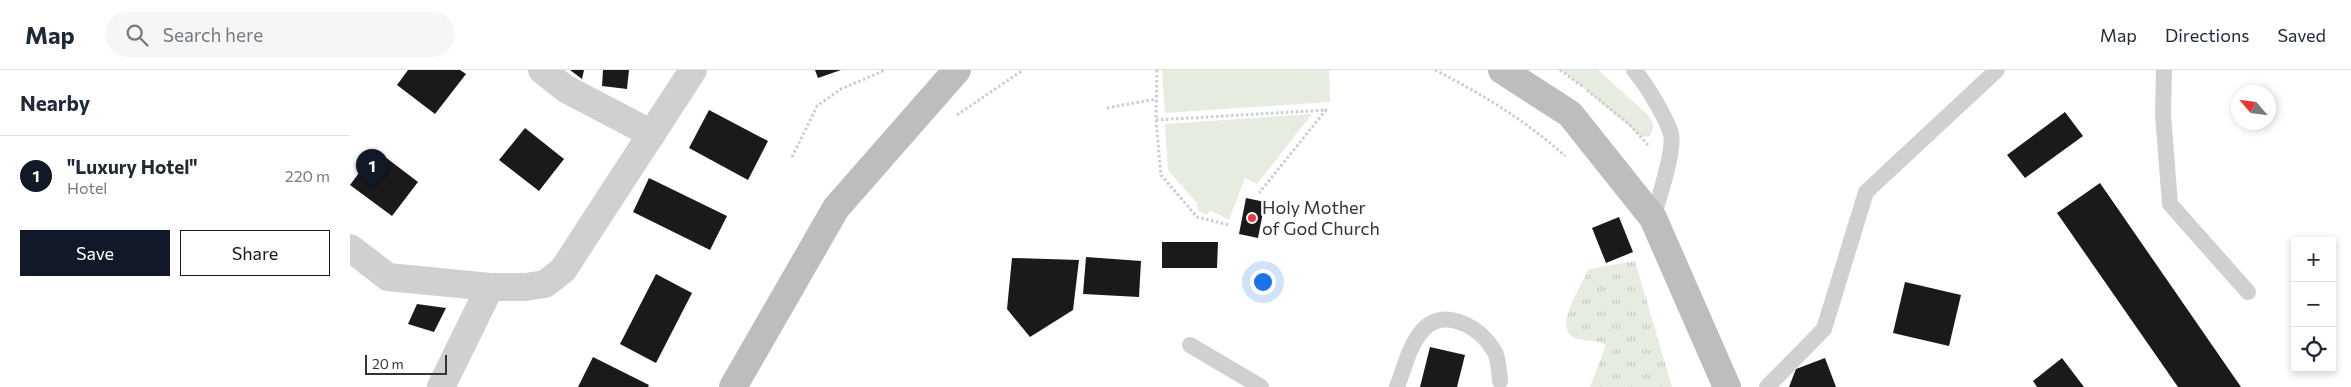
<!DOCTYPE html>
<html lang="en">
<head>
<meta charset="utf-8">
<style>
  :root { --surface:#fff; --page:#f6f6f7; --text:#1f2937; --muted:#747a83; --line:#e0e1e3; --accent:#111827 }
  body { margin:0; font-family:Commissioner,sans-serif; background:var(--page); color:var(--text) }
  .controls { position:absolute; right:15px; bottom:15px; display:grid; overflow:hidden; border-radius:0px; box-shadow:0 2px 8px #0003 }
  .controls button { width:45px; height:45px; display:grid; place-items:center; padding:0; border:0; border-bottom:1px solid var(--line); background:var(--surface); color:var(--text); font:25px sans-serif }
  .compass { position:absolute; left:1881px; top:15px; width:45px; height:45px; border-radius:50%; background:var(--surface); box-shadow:0 2px 8px #0003; rotate:298deg }
  .scale { position:absolute; left:15px; bottom:12px; width:82px; box-sizing:border-box; padding-left:5px; border:2px solid #333; border-top:0; font-size:14px; line-height:18px; white-space:nowrap; color:#333; -webkit-text-stroke:4px #fff; paint-order:stroke }
  .you { position:absolute; left:912px; top:211px; width:18px; height:18px; margin:-12px; border:4px solid #fff; border-radius:50%; background:#1a73e8; box-shadow:0 0 0 8px #1a73e833 }
  .badge { display:grid; place-items:center; width:32px; height:32px; border-radius:50%; background:var(--accent); color:#fff; font-size:16px; font-weight:700 }
  .pin { position:absolute; translate:-50% -41px; filter:drop-shadow(0 1px 2px #0008) }
  .pin::after { content:''; position:absolute; top:26px; width:18px; height:15px; background:inherit; clip-path:polygon(0 0,100% 0,50% 100%) }
  .list { margin:0; padding:0; list-style:none }
  h2 { display:flex; justify-content:space-between; align-items:center; height:65px; margin:0; padding:0 20px; font-size:21px }
  h2 small { font-size:16px; font-weight:400; color:var(--muted) }
  .list li { display:grid; grid-template-columns:32px 1fr auto; gap:15px; align-items:center; box-sizing:border-box; height:80px; padding:0 20px; border-top:1px solid var(--line) }
  .list b { display:block; font-size:19px; white-space:nowrap }
  .list p { margin:0; font-size:16px; white-space:nowrap; color:var(--muted) }
  .list em { font-size:16px; font-style:normal; color:var(--muted) }
  .actions { display:flex; gap:10px; padding:15px 20px }
  .actions a { flex:1; padding:11px 0; border:1px solid var(--accent); border-radius:0px; text-align:center; font-size:18px; color:var(--accent) }
  .actions .main { background:var(--accent); color:#fff }
  .icon { flex:none; width:28px; height:28px; fill:none; stroke:currentColor; stroke-width:2; stroke-linecap:round; stroke-linejoin:round }
  .map { position:relative; flex:none; width:2001px; height:317px; overflow:hidden }
  header { display:flex; align-items:center; gap:30px; box-sizing:border-box; height:70px; padding:0 25px; background:var(--surface); border-bottom:1px solid var(--line) }
  header strong { font-size:24px }
  nav { display:flex; gap:28px; margin-inline-start:auto; font-size:18px }
  .search { width:350px; height:45px; background:var(--page); display:flex; align-items:center; gap:12px; box-sizing:border-box; padding:0 18px; border-radius:28px; color:var(--muted); font-size:19px }
  main { display:flex }
  aside { flex:1; background:var(--surface) }
  .map>svg:first-child { display:block }
  .green { fill:#e6ecdf }
  .park { fill:url(#park-tufts) }
  .building { fill:#1a1a1a }
  .lines { fill:none; stroke-linecap:round; stroke-linejoin:round }
  .path { stroke:#cdcdcd; stroke-width:3; stroke-dasharray:2.5 2.5; stroke-linecap:butt }
  .service { stroke:#d0d0d0; stroke-width:16 }
  .minor { stroke:#d0d0d0; stroke-width:28 }
  .secondary { stroke:#bdbdbd; stroke-width:28 }
  .poi-dot { fill:#e63946; stroke:#fff; stroke-width:2 }
  .labels { text-anchor:middle; stroke-width:5; stroke-linejoin:round; paint-order:stroke }
  .poi-label { font-size:18px; fill:#333; stroke:#fff; text-anchor:start }
</style>
</head>
<body>
<header>
<strong>Map</strong>
<div class="search"><svg class="icon" aria-label="search" viewBox="0 0 24 24"><circle cx="10" cy="10" r="6"/><path d="M15 15l6 6"/></svg>Search here</div>
<nav><a>Map</a><a>Directions</a><a>Saved</a></nav>
</header>
<main>
<aside>
<h2>Nearby<small></small></h2>
<ul class="list">
<li><span class="badge">1</span><div><b>&quot;Luxury Hotel&quot;</b><p>Hotel</p></div><em>220 m</em></li>
</ul>
<div class="actions"><a class="main">Save</a><a>Share</a></div>
</aside>
<div class="map">
<svg width="2001" height="317" viewBox="0 0 2001 317">
  <defs>
    <pattern id="park-tufts" width="24" height="20" patternUnits="userSpaceOnUse" patternTransform="scale(1.25)"><rect width="24" height="20" fill="#e6ecdf"/><path d="M3 7l-1-3M5 7V3M7 7l1-3M15 17l-1-3M17 17v-4M19 17l1-3" fill="none" stroke="#c6cbc0"/></pattern>
  </defs>
  <rect width="100%" height="100%" fill="#fff"/>
  <g class="green">
    <path d="M812,0H979L980,32L815,43Z"/>
    <path d="M1212,0H1248L1299,46L1304,56L1300,66L1292,67Z"/>
    <path d="M962,44L907,114L895,108L879,150L860,140L857,145L848,141L847,133L818,100L815,54Z"/>
  </g>
  <path class="park" d="M1285,191L1322,317H1240L1256,275C1246,269 1236,272 1225,268C1202,259 1232,214 1239,199Z"/>
  <g class="building">
    <path d="M58,0H110L116,4L85,44L47,15Z"/>
    <path d="M220,0H234L232,9Z"/>
    <path d="M253,0H279L277,19L252,16Z"/>
    <path d="M465,0H491L468,8Z"/>
    <path d="M359,40L418,71L398,110L339,78Z"/>
    <path d="M1715,42L1733,66L1675,108L1657,85Z"/>
    <path d="M175,58L214,89L189,121L149,90Z"/>
    <path d="M26,80L68,112L42,146L0,115Z"/>
    <path d="M299,108L377,146L360,180L283,142Z"/>
    <path d="M1750,113L1891,317H1828L1707,143Z"/>
    <path d="M896,128L915,132L908,168L889,164Z"/>
    <path d="M1269,147L1283,182L1256,193L1242,158Z"/>
    <path d="M812,172H868L867,198H812Z"/>
    <path d="M736,187L791,191L789,227L733,224Z"/>
    <path d="M662,188L729,190L723,240L680,267L657,239Z"/>
    <path d="M306,204L342,223L306,293L270,274Z"/>
    <path d="M1555,212L1611,225L1599,276L1543,263Z"/>
    <path d="M67,234L96,238L84,262L58,254Z"/>
    <path d="M1080,277L1115,285L1107,317H1070Z"/>
    <path d="M243,287L299,315L298,317H228Z"/>
    <path d="M1475,288L1486,317H1439L1446,299Z"/>
    <path d="M1712,288L1734,317H1687L1683,311Z"/>
  </g>
  <g class="lines">
    <g class="path">
      <path d="M807,0L806,50L811,105L847,147L879,155"/>
      <path d="M1085,0C1132,24 1175,50 1215,86"/>
      <path d="M1210,0L1232,16"/>
      <path d="M1237,20L1279,54L1299,76"/>
      <path d="M757,38L806,29"/>
      <path d="M607,45L673,0"/>
      <path d="M806,50L976,40L909,123"/>
      <path d="M442,87L467,36L491,19L535,0"/>
    </g>
    <g class="service">
      <path d="M1284,0C1296,14 1316,47 1321,64C1325,80 1308,131 1303,148"/>
      <path d="M1814,0L1813,45L1820,134L1898,222"/>
      <path d="M840,275L911,317"/>
      <path d="M1047,317C1054,299 1059,276 1072,261C1091,238 1123,254 1138,272C1140,276 1145,280 1146,285C1149,293 1149,303 1150,311"/>
      <path d="M1417,317L1474,259L1516,122L1647,0"/>
    </g>
    <g class="minor">
      <path d="M192,0L216,19L302,64"/>
      <path d="M0,178L38,207L140,217H175L195,214L213,200L343,0"/>
      <path d="M91,317L140,217"/>
    </g>
    <g class="secondary">
      <path d="M1152,0L1220,44L1303,148L1377,317"/>
      <path d="M383,317L486,138L607,0"/>
    </g>
  </g>
  <circle class="poi-dot" cx="902" cy="148" r="5"/>
  <g class="labels">
    <g class="poi-label">
      <text x="912" y="144">Holy Mother<tspan x="912" dy="21">of God Church</tspan></text>
    </g>
  </g>
</svg>
<div class="controls">
<button>+</button>
<button>−</button>
<button><svg class="icon" aria-label="locate" viewBox="0 0 24 24"><circle cx="12" cy="12" r="6"/><path d="M12 2v4M12 18v4M2 12h4M18 12h4"/></svg></button>
</div>
<svg class="compass" viewBox="-18 -18 36 36"><path d="M0-13l5 13h-10z" fill="#e53935"/><path d="M0 13l5-13h-10z" fill="#747a83"/></svg>
<div class="scale">20 m</div>
<div class="you"></div>
<div class="pin badge" style="left:22px;top:120px">1</div>
</div>
</main>
</body>
</html>
